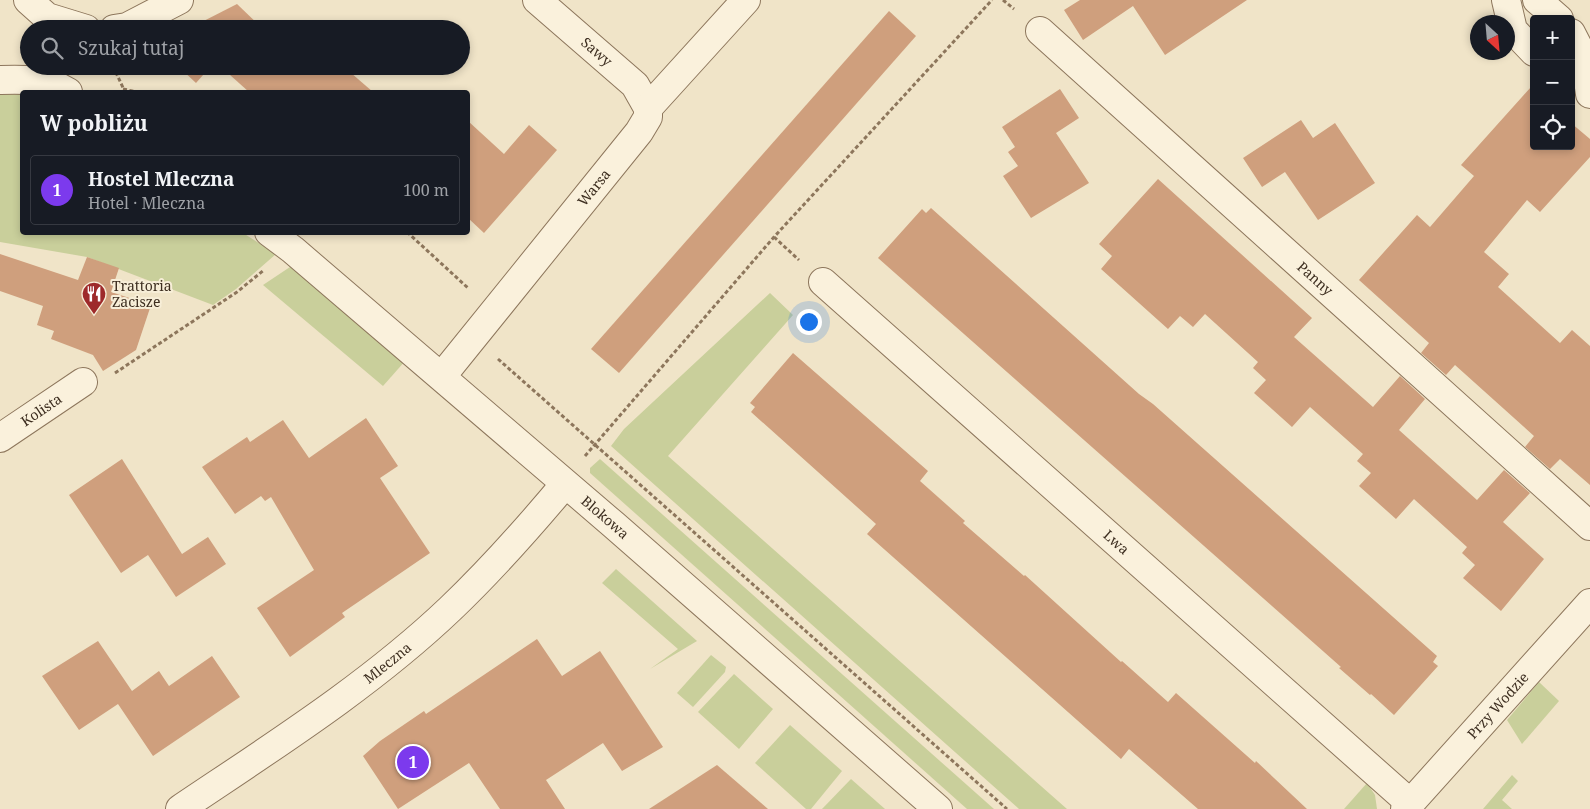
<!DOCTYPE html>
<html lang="pl">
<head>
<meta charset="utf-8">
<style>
  :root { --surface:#171b24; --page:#20242c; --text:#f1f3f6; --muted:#9ea1a6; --line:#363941; --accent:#7c3aed }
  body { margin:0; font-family:"Noto Serif",serif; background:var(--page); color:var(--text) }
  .controls { position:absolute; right:15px; top:15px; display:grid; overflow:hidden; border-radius:5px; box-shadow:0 2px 8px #0003 }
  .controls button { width:45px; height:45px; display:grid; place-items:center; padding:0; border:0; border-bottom:1px solid var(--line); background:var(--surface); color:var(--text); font:25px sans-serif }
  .compass { position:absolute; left:1470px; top:15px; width:45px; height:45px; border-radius:50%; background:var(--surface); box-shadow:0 2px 8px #0003; rotate:154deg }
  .you { position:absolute; left:808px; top:321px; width:18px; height:18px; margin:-12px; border:4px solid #fff; border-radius:50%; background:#1a73e8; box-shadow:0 0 0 8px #1a73e833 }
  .badge { display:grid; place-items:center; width:32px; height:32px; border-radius:50%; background:var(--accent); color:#fff; font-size:16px; font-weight:700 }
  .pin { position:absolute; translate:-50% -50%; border:2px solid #fff; box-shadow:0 1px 5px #0006 }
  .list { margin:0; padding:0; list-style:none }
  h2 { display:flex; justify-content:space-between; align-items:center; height:65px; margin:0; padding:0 20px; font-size:21px }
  h2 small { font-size:16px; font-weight:400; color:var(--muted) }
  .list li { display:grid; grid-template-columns:32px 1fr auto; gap:15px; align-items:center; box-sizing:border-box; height:70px; margin:0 10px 10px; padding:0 10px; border:1px solid var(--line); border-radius:5px }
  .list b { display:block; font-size:19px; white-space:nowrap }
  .list p { margin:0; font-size:16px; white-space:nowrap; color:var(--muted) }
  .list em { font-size:16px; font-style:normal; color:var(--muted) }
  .icon { flex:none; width:28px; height:28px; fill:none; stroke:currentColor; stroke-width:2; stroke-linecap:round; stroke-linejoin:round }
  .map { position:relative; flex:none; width:1590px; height:809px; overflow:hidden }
  .search { position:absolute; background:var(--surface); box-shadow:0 2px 8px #0003; left:20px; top:20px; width:450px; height:55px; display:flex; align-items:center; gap:12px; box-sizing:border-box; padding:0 18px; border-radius:28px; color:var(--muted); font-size:19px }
  .panel { position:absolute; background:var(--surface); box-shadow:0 2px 8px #0003; left:20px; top:90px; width:450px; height:145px; border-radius:5px }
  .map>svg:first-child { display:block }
  .green { fill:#c9cf9b }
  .building { fill:#cf9f7d }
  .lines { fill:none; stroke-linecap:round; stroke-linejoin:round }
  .minor-casing { stroke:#8d765c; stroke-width:30 }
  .path { stroke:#8d765c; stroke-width:3; stroke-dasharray:4 2.5; stroke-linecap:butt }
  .minor { stroke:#faf1dc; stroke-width:28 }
  .labels { text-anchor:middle; stroke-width:4; stroke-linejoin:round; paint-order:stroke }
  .street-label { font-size:14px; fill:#3d2e20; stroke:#f7eed8 }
  .poi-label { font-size:14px; fill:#3d2e20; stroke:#f7eed8; text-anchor:start }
</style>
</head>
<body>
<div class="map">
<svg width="1590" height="809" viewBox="0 0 1590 809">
  <rect width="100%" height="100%" fill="#f0e4c8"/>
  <g class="green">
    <path d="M0,92H22V232L243,233L276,254L236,289L213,305L87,257L0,242Z"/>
    <path d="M293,265L406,360L383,386L263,285Z"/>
    <path d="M770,293L793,315L668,456L1067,809H1019L611,446L624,429Z"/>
    <path d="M600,459L994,809H967L590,473V468Z"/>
    <path d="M616,569L697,641L650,669L678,649L602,583Z"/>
    <path d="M711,655L726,667L725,672L693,707L677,693Z"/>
    <path d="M734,674L773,709L739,749L698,712Z"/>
    <path d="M1539,682L1559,701L1522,744L1507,720Z"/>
    <path d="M790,725L842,771L811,809H806L755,763Z"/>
    <path d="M1512,775L1518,781L1502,800L1512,809H1483Z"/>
    <path d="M851,779L885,809H822Z"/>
    <path d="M1367,783L1375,795L1377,809H1344Z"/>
  </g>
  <g class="building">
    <path d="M1080,0H1247L1165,55L1133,6L1083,40L1064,10Z"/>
    <path d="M237,4L263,29H188Z"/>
    <path d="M889,11L916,36L619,373L591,349Z"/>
    <path d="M178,66H211L196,83Z"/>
    <path d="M220,66H343L373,92H249Z"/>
    <path d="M1531,87L1534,90V146H1571V123L1590,139V157L1540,212L1527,200L1484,252L1509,274L1498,287L1560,343L1572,330L1590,346V485L1560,459L1550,469L1525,447L1534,436L1455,365L1446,375L1421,353L1429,343L1359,280L1417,215L1430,227L1474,176L1461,165Z"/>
    <path d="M1060,89L1079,118L1056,133L1089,183L1031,218L1003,176L1018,166L1008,152L1015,147L1002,127Z"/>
    <path d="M1301,120L1313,138L1335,123L1375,183L1318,220L1285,172L1262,187L1243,158Z"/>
    <path d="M468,121L504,154L529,125L557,150L484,233L468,218Z"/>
    <path d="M1158,179L1312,318L1294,337L1373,407L1400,376L1425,399L1399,430L1477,500L1504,470L1530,493L1503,522L1544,559L1501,611L1463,578L1475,565L1462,553L1467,547L1415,500L1414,499L1396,519L1359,486L1371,473L1357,461L1363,454L1310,407L1292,427L1254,393L1266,380L1253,368L1258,362L1205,314L1193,327L1180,316L1168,329L1101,269L1112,256L1099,244Z"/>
    <path d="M931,208L1139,394L1153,404L1437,656L1433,662L1438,666L1394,715L1371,694L1370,695L1339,668L1341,667L878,258L922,209L926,213Z"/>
    <path d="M0,254L78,280L87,257L119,268L111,292L151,305L136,350L103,371L93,355L51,339L54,331L37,325L43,306L0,291Z"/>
    <path d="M793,353L928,471L920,481L965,521L963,523L1024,576L1025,575L1121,662L1122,661L1168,702L1176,693L1255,763L1256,761L1307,809H1198L1129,749L1121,759L981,635L867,534L876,524L751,412L755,407L750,403Z"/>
    <path d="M366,418L398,466L380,478L430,553L342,613L345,617L290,657L257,608L314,570L271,497L265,501L261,496L235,514L202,467L247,437L250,442L283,420L309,458Z"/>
    <path d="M122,459L182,554L208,537L226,564L176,597L148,555L121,573L69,495Z"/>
    <path d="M537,639L562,676L600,651L663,747L622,771L603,743L546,780L565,809H500L469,763L398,809L363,756L380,741L424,711L426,714Z"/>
    <path d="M98,641L132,691L159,671L169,686L212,656L240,697L153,756L118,704L79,730L42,676Z"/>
    <path d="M717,765L768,809H649Z"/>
  </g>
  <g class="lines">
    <defs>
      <g id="minor">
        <path d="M28,0L47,17L86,29"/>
        <path id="s1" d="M537,0L635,85L648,108"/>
        <path d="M1506,0L1513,30L1534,52"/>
        <path d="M1537,0L1559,19"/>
        <path d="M114,29L127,27L179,0"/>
        <path id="s2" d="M1040,31L1590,526"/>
        <path d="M1571,33L1585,60L1590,94"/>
        <path d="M0,80C24,79 47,79 68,92"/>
        <path id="s3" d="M269,232L293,250L614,525L938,809"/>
        <path id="s4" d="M823,282L1410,803"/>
        <path id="s5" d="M442,376L639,132L648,117V108L746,0"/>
        <path id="s6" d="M0,438L83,382"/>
        <path id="s7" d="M180,809C272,747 369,686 450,609C491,570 529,527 565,484"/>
        <path id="s8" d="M1405,809L1590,603"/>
      </g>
    </defs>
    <use href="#minor" class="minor-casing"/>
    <g class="path">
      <path d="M1003,0L1014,9"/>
      <path d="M113,66L125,92"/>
      <path d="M123,89L137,92"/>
      <path d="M407,232L468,288"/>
      <path d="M774,237L799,260"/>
      <path d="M498,359L1007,809"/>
      <path d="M115,373L237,292L264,270"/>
      <path d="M585,456L774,237L992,0"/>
    </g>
    <use href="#minor" class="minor"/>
  </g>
  <defs>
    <symbol id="restaurant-pin" viewBox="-11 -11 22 30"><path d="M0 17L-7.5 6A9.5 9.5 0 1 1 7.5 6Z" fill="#9e2a2b" stroke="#f7eed8"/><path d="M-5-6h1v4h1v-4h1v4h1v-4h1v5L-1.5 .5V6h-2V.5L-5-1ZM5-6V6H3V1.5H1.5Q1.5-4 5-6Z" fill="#fff"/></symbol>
  </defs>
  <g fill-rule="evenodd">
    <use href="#restaurant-pin" x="80" y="280" width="28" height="38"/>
  </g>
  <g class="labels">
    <g class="street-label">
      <text dy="5" stroke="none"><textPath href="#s1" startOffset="79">Sawy</textPath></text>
      <text dy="5" stroke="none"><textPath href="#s5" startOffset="242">Warsa</textPath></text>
      <text dy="5" stroke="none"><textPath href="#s2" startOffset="370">Panny</textPath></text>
      <text dy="5" stroke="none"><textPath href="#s6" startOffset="50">Kolista</textPath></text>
      <text dy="5" stroke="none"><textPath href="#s3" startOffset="441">Blokowa</textPath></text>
      <text dy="5" stroke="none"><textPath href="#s4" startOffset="392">Lwa</textPath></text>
      <text dy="5" stroke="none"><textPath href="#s7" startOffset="254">Mleczna</textPath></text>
      <text dy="5" stroke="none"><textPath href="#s8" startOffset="139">Przy Wodzie</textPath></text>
    </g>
    <g class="poi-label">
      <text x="112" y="291">Trattoria<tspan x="112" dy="16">Zacisze</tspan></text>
    </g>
  </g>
</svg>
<div class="controls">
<button>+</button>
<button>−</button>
<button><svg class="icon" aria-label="locate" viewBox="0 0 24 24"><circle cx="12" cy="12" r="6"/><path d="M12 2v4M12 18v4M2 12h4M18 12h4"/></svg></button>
</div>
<svg class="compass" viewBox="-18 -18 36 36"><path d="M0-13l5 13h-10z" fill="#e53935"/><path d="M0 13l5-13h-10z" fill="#9ea1a6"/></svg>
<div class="you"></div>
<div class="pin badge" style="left:413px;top:762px">1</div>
<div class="search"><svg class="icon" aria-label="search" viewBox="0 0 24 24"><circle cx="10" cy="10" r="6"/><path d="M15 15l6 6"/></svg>Szukaj tutaj</div>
<section class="panel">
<h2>W pobliżu<small></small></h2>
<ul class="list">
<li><span class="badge">1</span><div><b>Hostel Mleczna</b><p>Hotel · Mleczna</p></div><em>100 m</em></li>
</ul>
</section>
</div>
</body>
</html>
